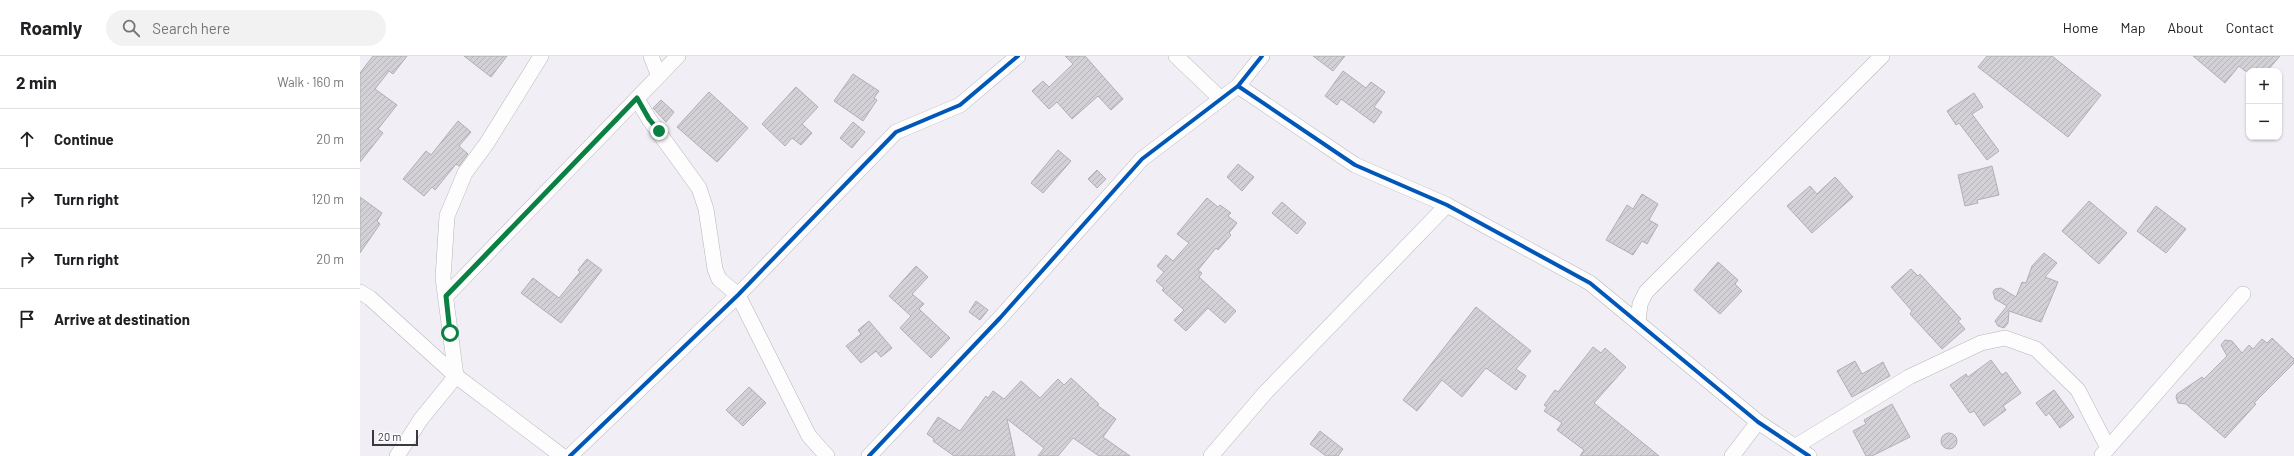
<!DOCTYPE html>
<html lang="en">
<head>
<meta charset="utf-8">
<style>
  :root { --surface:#fff; --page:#f2f2f2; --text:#202124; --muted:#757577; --line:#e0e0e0 }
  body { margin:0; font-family:Barlow,sans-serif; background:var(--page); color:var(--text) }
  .controls { position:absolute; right:12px; top:12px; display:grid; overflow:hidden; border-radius:8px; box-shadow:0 1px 3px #0004 }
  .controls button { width:36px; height:36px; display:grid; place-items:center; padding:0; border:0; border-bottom:1px solid var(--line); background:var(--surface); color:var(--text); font:20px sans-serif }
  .scale { position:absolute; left:12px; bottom:10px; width:46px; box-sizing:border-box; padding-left:4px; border:2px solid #3a393d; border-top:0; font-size:11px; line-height:14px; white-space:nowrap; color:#3a393d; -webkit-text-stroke:3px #fcfcfe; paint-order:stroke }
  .stop { position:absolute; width:12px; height:12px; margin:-9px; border:3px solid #0b8043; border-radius:50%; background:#fff }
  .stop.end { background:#0b8043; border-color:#fff; box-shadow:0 1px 4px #0008 }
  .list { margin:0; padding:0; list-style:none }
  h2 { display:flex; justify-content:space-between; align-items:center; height:52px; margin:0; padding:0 16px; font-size:17px }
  h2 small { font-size:13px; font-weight:400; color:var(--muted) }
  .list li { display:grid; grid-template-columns:26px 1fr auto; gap:12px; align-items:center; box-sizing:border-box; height:60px; padding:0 16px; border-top:1px solid var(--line) }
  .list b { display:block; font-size:15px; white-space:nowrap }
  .list em { font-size:13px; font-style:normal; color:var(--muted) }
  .icon { flex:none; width:22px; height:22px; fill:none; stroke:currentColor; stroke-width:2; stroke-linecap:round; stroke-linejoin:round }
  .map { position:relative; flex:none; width:1934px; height:400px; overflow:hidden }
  header { display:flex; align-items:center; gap:24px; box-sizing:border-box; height:56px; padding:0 20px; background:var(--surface); border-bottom:1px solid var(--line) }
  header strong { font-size:19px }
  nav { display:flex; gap:22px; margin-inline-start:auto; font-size:14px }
  .search { width:280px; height:36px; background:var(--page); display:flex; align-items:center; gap:10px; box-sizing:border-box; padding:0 14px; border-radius:22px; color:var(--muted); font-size:15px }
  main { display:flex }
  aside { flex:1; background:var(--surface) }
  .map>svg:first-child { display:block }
  .building { fill:url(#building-hatch); stroke:#b0afb3 }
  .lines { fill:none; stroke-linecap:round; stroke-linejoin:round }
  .minor-casing { stroke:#b7b6ba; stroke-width:16 }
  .minor { stroke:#fdfdfe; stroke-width:15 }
  .cycleway-casing { stroke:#fcfcfe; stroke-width:6 }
  .cycleway { stroke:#0057b8; stroke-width:4 }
  .route { stroke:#0b8043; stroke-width:5 }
</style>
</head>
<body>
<header>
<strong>Roamly</strong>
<div class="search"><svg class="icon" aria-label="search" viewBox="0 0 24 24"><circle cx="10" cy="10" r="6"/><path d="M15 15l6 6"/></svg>Search here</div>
<nav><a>Home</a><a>Map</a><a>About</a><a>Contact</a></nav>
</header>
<main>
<aside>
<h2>2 min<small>Walk · 160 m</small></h2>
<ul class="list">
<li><svg class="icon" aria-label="ahead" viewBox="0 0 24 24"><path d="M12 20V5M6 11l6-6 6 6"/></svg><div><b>Continue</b></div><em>20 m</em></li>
<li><svg class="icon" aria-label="right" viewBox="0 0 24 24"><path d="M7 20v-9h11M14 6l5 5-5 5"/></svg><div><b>Turn right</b></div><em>120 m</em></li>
<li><svg class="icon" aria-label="right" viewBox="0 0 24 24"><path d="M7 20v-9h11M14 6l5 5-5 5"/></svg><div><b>Turn right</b></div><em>20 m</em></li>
<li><svg class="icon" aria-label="arrive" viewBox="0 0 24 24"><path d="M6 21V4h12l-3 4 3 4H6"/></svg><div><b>Arrive at destination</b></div></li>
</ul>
</aside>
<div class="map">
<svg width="1934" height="400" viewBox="0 0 1934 400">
  <defs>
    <pattern id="building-hatch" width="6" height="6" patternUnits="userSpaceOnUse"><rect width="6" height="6" fill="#d3d1d6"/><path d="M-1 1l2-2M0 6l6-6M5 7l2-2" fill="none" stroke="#b6b4b9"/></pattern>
  </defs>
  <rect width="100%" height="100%" fill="#f1eff5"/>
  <g class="building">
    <path d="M13,0H47L33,18L29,15L15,33L37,49L18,73L23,77L0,106V17Z"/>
    <path d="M104,0H147L131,21Z"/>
    <path d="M705,0H725L763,43L751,54L738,40L712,63L697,46L689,53L672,35L683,25L689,31L713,8Z"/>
    <path d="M953,0H985L973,15Z"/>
    <path d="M1627,0H1692L1741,39L1708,81L1618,11Z"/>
    <path d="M1833,0H1920L1907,15H1885L1879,10L1865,27Z"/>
    <path d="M983,15L1006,32L1011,26L1025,36L1014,51L1022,56L1014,67L981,43L977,49L965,40Z"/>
    <path d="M493,18L519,35L514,42L517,44L503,65L474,45Z"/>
    <path d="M436,31L458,51L442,68L452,77L441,89L432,82L425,90L402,68Z"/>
    <path d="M349,36L388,72L357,106L317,71Z"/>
    <path d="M1614,37L1623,51L1612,58L1639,95L1627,104L1599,67L1596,69L1587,55Z"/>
    <path d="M301,44L314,56L306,66L293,52Z"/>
    <path d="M98,65L111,76L99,90L108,98L99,110L96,108L75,134L72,131L64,140L43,123L66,95L71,99Z"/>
    <path d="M493,66L505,76L492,92L480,82Z"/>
    <path d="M698,94L711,105L683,137L671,127Z"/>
    <path d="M878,108L894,121L882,135L867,121Z"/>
    <path d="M1632,110L1639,139L1617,144L1618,147L1605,150L1598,119Z"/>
    <path d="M737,114L746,123L737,132L728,123Z"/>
    <path d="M1475,121L1493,141L1452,177L1427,150L1450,130L1457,138Z"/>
    <path d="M1282,138L1298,148L1289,164L1298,169L1287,188L1282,185L1273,199L1246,184L1267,149L1273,153Z"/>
    <path d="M0,141L22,157L17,165L20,168L0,197Z"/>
    <path d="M847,142L858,151L860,149L871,157L868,160L877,167L869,177L871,179L858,194L856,192L838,214L842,217L839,221L876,255L865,267L848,252L826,275L814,264L824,254L802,234L804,232L796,225L804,216L797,210L806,199L813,205L829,187L817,178Z"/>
    <path d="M1729,145L1767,177L1739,208L1702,175Z"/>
    <path d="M922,146L946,167L937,178L912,157Z"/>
    <path d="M1796,150L1826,173L1806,197L1777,175Z"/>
    <path d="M1684,197L1697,207L1685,221L1698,226L1681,266L1649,255L1648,267L1644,272L1638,270L1635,265L1647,250L1635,243L1633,236L1635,233L1641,232L1656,241L1662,226L1666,227L1672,210Z"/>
    <path d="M227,203L242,214L201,267L161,237L173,222L199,242L220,216L218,214Z"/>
    <path d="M1358,206L1378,224L1375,228L1382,235L1360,258L1334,234Z"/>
    <path d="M556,210L568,221L552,238L564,248L559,253L590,282L571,302L540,272L551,260L529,240Z"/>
    <path d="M1551,213L1558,220L1560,218L1601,263L1598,265L1605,273L1582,293L1550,258L1552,255L1531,231Z"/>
    <path d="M616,245L628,254L620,264L609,256Z"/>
    <path d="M1116,251L1171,295L1156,313L1166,320L1156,334L1126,312L1102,341L1082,324L1057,355L1043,344Z"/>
    <path d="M509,265L532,292L521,301L516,295L501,307L486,290L501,278L498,274Z"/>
    <path d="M1912,282L1934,303V307L1894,347L1896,348L1865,382L1826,348L1818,347L1816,341L1817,338L1842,321L1844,323L1867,300L1861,289L1865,284L1872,285L1882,297L1889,289L1893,293L1902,283L1907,287Z"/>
    <path d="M1233,291L1241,297L1245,292L1266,311L1234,347L1299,400H1220L1224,394L1197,374L1202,367L1184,355L1187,351L1184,349L1195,334L1198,336Z"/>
    <path d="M1631,304L1642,319L1646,316L1661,337L1643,350L1646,354L1624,370L1614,355L1610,357L1590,329L1606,318L1608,321Z"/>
    <path d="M1495,305L1502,318L1523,306L1530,320L1492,341L1477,315Z"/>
    <path d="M711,322L739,348L737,349L756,363L743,381L770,400H739L713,382L698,400H678L684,392L647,363L655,400H594L573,385L574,383L567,378L578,361L600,375L626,340L628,342L633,335L644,343L661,325L680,342L698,323L704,329Z"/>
    <path d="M389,331L406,347L383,370L366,354Z"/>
    <path d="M1694,334L1714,361L1700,372L1689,357L1686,360L1676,347Z"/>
    <path d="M1532,348L1550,381L1512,400H1506L1493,375L1506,368L1504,364Z"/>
    <path d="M960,375L983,393L978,400H966L950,388Z"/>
    <circle cx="1589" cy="385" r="8"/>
  </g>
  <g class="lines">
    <defs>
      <g id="minor">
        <path d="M291,0L298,18"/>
        <path d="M816,0L861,43"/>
        <path d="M878,30L995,109L1087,149L1230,227L1398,366L1449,400"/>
        <path d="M277,43L289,63L339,132L346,153L355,213L359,223L378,239L449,380L467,400"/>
        <path d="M0,236L10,242L96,320L202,400"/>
        <path d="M86,240L318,0"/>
        <path d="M1278,266L1280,248L1286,236L1522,0"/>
        <path d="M1436,390L1549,321L1621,287L1645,282L1676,293L1718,334L1748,392"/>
        <path d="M1742,399L1883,238"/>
        <path d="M37,400L61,363L96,320L83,222L87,160L105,117L127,87L181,0"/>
        <path d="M210,400L378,239L536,76L600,49L658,0"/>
        <path d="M509,400L640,262L782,103L878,30L902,0"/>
        <path d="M851,400L905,337L1087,149"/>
        <path d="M1372,400L1398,366"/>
      </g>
    </defs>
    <use href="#minor" class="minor-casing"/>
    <use href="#minor" class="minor"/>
    <defs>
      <g id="cycleway">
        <path d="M878,30L995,109L1087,149L1230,227L1398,366L1449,400"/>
        <path d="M210,400L378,239L536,76L600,49L658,0"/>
        <path d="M509,400L640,262L782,103L878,30L902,0"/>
      </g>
    </defs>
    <use href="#cycleway" class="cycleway-casing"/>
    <use href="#cycleway" class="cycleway"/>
  </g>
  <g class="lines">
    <path class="route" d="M90,277L86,240L277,42L289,63L299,75"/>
  </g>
</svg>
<div class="controls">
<button>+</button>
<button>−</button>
</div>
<div class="scale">20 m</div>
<div class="stop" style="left:90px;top:277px"></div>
<div class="stop end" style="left:299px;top:75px"></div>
</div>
</main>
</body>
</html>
